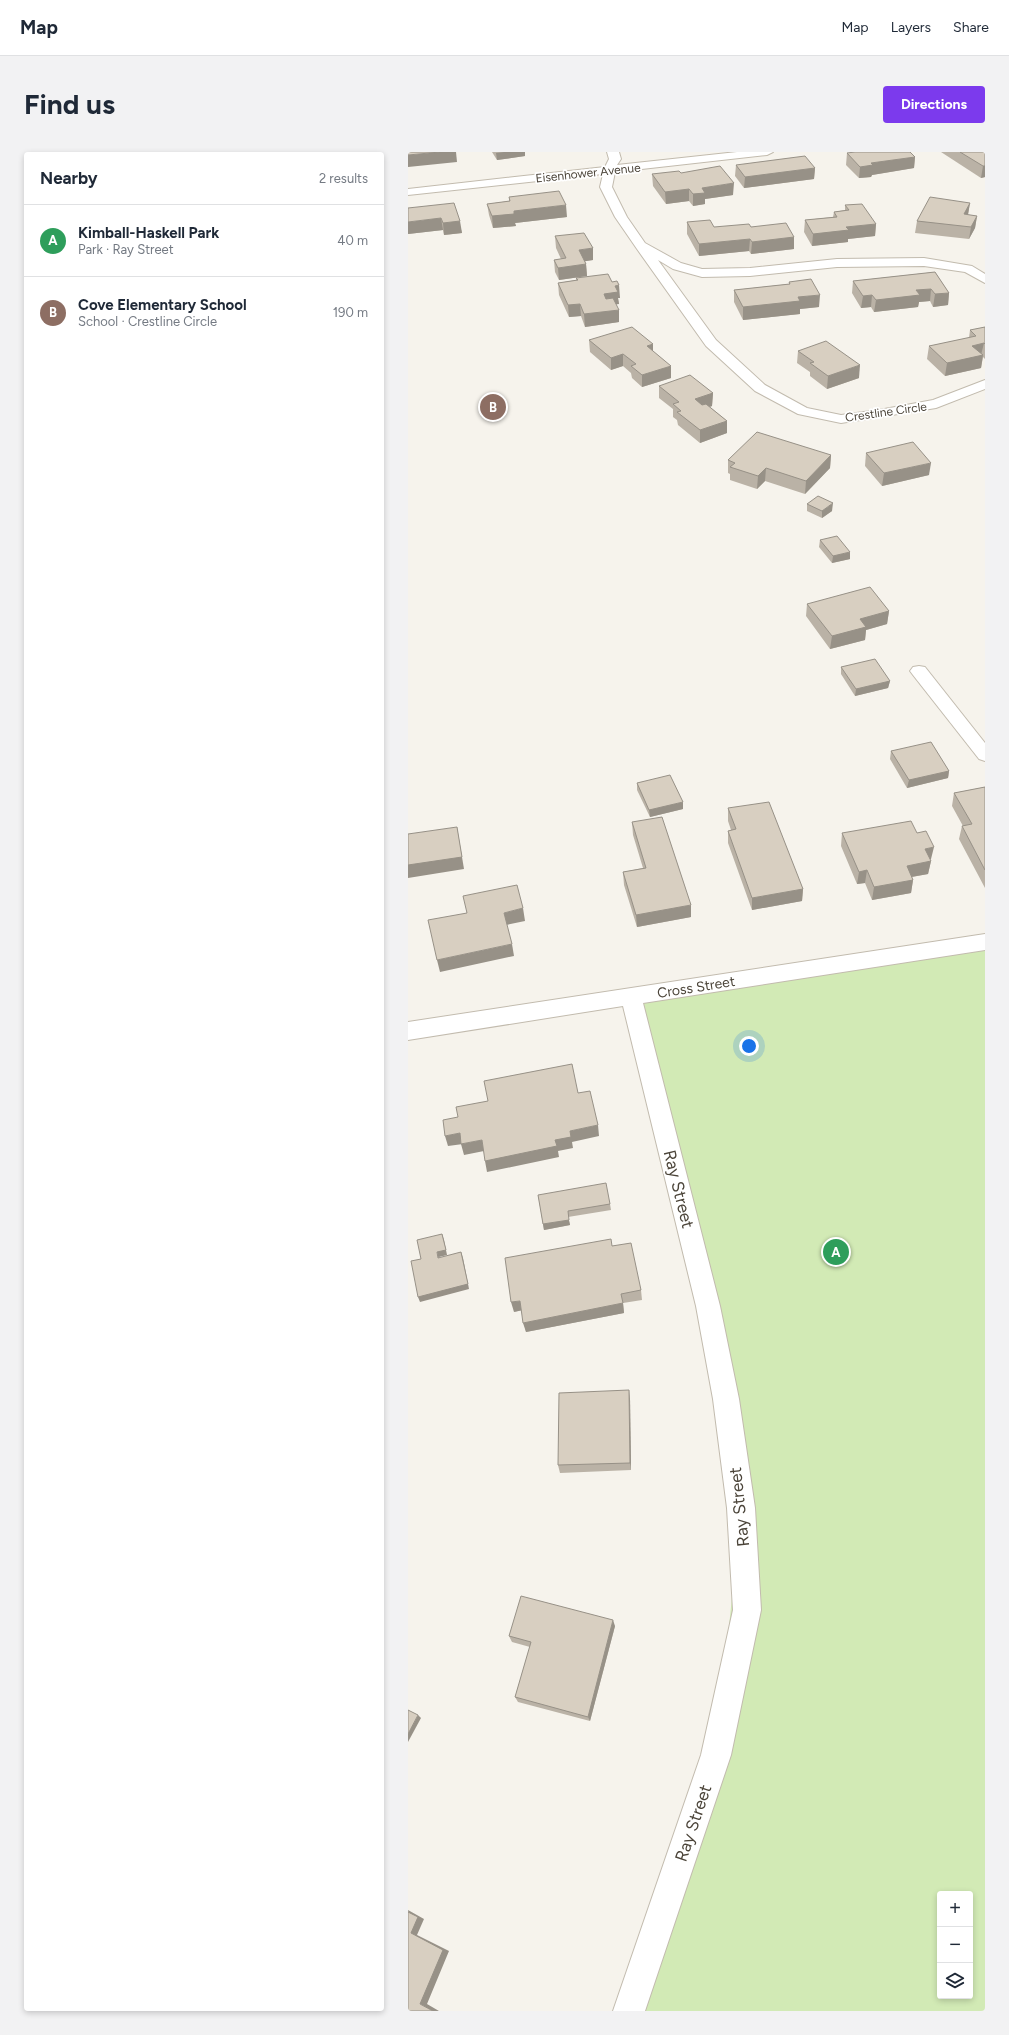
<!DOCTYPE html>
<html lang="en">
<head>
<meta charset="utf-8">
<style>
  :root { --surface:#fff; --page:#f2f2f3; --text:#1f2937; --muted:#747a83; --line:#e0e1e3; --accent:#7c3aed }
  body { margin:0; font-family:Figtree,sans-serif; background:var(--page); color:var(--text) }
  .controls { position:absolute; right:12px; bottom:12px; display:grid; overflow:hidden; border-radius:4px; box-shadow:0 2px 6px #0003 }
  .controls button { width:36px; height:36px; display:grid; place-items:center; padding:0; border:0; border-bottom:1px solid var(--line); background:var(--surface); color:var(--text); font:20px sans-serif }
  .you { position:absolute; left:341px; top:894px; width:14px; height:14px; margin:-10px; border:3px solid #fff; border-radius:50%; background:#1a73e8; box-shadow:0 0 0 6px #1a73e833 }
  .badge { display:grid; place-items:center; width:26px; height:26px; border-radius:50%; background:var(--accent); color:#fff; font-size:13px; font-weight:700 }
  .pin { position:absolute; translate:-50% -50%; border:2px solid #fff; box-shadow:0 1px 4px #0006 }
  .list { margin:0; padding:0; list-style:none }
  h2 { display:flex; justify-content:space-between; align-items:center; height:52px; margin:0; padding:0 16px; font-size:17px }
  h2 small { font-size:13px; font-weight:400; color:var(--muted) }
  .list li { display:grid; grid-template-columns:26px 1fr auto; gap:12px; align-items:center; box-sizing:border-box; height:72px; padding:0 16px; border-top:1px solid var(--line) }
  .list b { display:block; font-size:15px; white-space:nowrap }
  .list p { margin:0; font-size:13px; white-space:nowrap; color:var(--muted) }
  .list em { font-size:13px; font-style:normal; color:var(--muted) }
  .icon { flex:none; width:22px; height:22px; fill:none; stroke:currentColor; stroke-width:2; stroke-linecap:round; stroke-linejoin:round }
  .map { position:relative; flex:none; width:577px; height:1859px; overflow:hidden; border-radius:4px }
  header { display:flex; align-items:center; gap:24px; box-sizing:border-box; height:56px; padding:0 20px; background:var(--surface); border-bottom:1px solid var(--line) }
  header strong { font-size:19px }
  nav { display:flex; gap:22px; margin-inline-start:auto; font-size:14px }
  .intro { display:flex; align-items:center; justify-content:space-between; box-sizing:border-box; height:96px; padding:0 24px }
  h1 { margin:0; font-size:28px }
  .button { padding:10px 18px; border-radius:4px; background:var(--accent); color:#fff; font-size:14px; font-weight:700 }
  main { display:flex; gap:24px; padding:0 24px }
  aside { flex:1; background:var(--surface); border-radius:4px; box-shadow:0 2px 6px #0003 }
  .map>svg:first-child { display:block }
  .green { fill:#d2eab5; fill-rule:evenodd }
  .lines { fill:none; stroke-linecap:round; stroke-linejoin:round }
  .minor-casing { stroke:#c2bbae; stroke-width:2 }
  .minor { fill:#fff; fill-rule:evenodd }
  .wall { fill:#bab2a6 }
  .shaded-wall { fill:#979187 }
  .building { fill:#d8cfc1; stroke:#979187 }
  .labels { text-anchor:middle; stroke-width:3.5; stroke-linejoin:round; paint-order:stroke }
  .far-street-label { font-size:12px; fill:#4b4439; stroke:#fff }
  .street-label { font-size:14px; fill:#4b4439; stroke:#fff }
  .near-street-label { font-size:17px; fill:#4b4439; stroke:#fff }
</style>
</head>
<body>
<header>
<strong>Map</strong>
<nav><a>Map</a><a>Layers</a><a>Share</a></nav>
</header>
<div class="intro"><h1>Find us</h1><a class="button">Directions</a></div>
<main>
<aside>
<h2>Nearby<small>2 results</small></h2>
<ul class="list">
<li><span class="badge" style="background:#2e9e5b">A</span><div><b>Kimball-Haskell Park</b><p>Park · Ray Street</p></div><em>40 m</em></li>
<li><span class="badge" style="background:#8d6e63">B</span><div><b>Cove Elementary School</b><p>School · Crestline Circle</p></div><em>190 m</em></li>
</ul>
</aside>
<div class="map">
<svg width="577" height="1859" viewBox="0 0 577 1859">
  <rect width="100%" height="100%" fill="#f6f3ec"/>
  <path class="green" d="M577,790V1859H215L308,1603L333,1356L223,845ZM532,1742H562V1844H532Z"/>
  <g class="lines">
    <defs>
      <g id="minor">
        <path d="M199,0H211L213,7L209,13L329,0H365L359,3L207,20L204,35L219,65L237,91L273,111L294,117L342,116L429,107L516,106L564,114L577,122V131L557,120L516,114L429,115L342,124L294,125L265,117L250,108L308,188L357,233L399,256L433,263L471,258L525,248L577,228V237L528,256L433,271L390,262L347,239L298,194L229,97L207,65L192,35L195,22L0,43V37L197,15L201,7Z"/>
        <path d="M511,514L517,515L577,591V609L571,607L505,523L502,519L505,515Z"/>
        <path d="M577,782V798L235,851L312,1154L331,1247L347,1356L353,1458L323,1603L237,1859H205L293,1603L325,1458L319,1356L305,1247L288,1154L215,854L0,888V870Z"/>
      </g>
    </defs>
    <use href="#minor" class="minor-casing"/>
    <use href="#minor" class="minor"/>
  </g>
  <g class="wall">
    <path d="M84,0H117V4L89,8Z"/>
    <path d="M533,0H577V25L573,26Z"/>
    <path d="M439,1L507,5L506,16L464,23L463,25L451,26L438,13Z"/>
    <path d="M328,13L407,16L406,27L336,36L327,24Z"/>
    <path d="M273,21L325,43L297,47V52L285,54L281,49L258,52L245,34L244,22Z"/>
    <path d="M101,45L159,65L107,71L108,74L85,76L81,63L79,52L101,49Z"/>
    <path d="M46,51L54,81L36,83L35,78L0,82Z"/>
    <path d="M562,51L560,63L569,64L567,76L561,87L507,81L509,69Z"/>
    <path d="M437,53L468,72L467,84L440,87V90L404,94L396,80L397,68L425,65L426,60L437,58Z"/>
    <path d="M279,70L306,75H343L386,85V97L343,102L341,99L291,104L279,82Z"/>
    <path d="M147,84L185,108L177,109L178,112L179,124L151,128L147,120L146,108L153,107L148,96Z"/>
    <path d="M527,120L541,141L540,153L525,155L522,149L511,150L510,155L466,160L463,155L453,156L444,141L445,129Z"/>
    <path d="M168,126L204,130L212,146H210L211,152H208L211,170L177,175L173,164L161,165L151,143L150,131L168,128Z"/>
    <path d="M381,130L411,155L392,157V162L335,168L326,150V138L381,132Z"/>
    <path d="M577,175V207L575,205L573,216L537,224L519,207L521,194L561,186L562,178Z"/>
    <path d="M181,188L245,199L263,226L234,235L224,226L223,221L215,214L203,218L182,200Z"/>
    <path d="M390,199L451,226L419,237L402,224V220L389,211Z"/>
    <path d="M251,234L305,241L304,254L302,255L319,269V281L292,291L270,273L269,268L265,265V257L251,246Z"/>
    <path d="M458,301L521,323L474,334L457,314Z"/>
    <path d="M423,303L422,316L397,342L357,329L349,337L322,328V322L320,321V308Z"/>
    <path d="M399,352L424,359L414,366L399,359Z"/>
    <path d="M412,388L442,407L424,411L411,395Z"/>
    <path d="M399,452L481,459L479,472L458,478L457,488L422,497L398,464Z"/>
    <path d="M433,515L482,529L480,536L447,544L433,522Z"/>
    <path d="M483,599L541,619L540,626L499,636L482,607Z"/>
    <path d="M229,631L275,657L242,665L229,638Z"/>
    <path d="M577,635V736L551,687L554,674H555L544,654L546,641Z"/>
    <path d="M320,656L395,737L394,749L344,758L320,691V679L323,678L320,669Z"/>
    <path d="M224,670L283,765L229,775L216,733L215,720L235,716L225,683Z"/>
    <path d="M434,681H509L523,707H522L523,709L520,722L504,725L505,728L503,741L464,748L457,731L449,732L433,694Z"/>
    <path d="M130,1043L202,1052L203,1058L160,1065L162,1073L136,1078Z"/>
    <path d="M204,1094L233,1138L234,1148L215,1151L216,1161L118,1180L114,1158L106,1160Z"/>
    <path d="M222,1246L223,1318L152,1321L150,1313Z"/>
    <path d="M207,1474L182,1569L110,1550L107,1545L122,1495L104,1490L101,1484Z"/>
  </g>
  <g class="shaded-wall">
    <path d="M32,0H48L49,10L0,15V3Z"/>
    <path d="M96,0H117V4L89,8L88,1Z"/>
    <path d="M507,5L506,16L464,23L463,25L451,26L452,15L463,11Z"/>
    <path d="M575,14H577V25L573,26Z"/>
    <path d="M407,16L406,27L336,36L337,25Z"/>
    <path d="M326,31L325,43L297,47V52L285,54V42L294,36Z"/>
    <path d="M281,37V49L258,52L257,40Z"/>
    <path d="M562,51L560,62L554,74L556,62Z"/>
    <path d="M158,53L159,65L107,71L108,74L85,76L84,64L106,59Z"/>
    <path d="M569,64L567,76L561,87L563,75Z"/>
    <path d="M33,66L35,78L0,82V70Z"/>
    <path d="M52,69L54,81L36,83L35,71Z"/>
    <path d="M468,72L467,84L440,87V90L404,94L405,82L438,75Z"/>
    <path d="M386,85V97L343,102L344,90Z"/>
    <path d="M342,87L341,99L291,104V92Z"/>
    <path d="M185,96V108L172,110L171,98Z"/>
    <path d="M178,112L179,124L151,128L150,116Z"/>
    <path d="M211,133L212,146H210L211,152L196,154V142L207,134Z"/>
    <path d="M523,137L522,149L511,150L510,155L466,160L468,148L508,138Z"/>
    <path d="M541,141L540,153L525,155L527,142Z"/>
    <path d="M412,143L411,155L392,157V162L335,168V155L390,145Z"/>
    <path d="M464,143L463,155L453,156L455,144Z"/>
    <path d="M172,152L173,164L161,165L160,153Z"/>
    <path d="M211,158V170L177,175L176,162Z"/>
    <path d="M576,191L573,203H575L573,216L537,224L539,211L564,194Z"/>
    <path d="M245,192V204L239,194Z"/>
    <path d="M215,202V214L203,218V206Z"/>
    <path d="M452,213L451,226L419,237L420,224Z"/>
    <path d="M263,214V226L234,235V223Z"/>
    <path d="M305,241L304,254L287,260V247Z"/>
    <path d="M319,269V281L292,291V278Z"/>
    <path d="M423,303L422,316L397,342L398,329Z"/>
    <path d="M523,311L521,323L474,334L476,321Z"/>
    <path d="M358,316L357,329L349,337L350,324Z"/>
    <path d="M425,351L424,359L414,366V359Z"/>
    <path d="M442,400V407L424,411L425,404Z"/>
    <path d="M481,459L479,472L458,478L457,488L422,497L424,484L452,467Z"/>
    <path d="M482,529L480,536L447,544L448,537Z"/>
    <path d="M541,619L540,626L499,636L501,628Z"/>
    <path d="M275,650V657L242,665L241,658Z"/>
    <path d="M49,675L56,717L0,726V713Z"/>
    <path d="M526,695L523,707L514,709L517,697Z"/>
    <path d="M523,709L520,722L497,726L499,714Z"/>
    <path d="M459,718L457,731L449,732L451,720Z"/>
    <path d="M505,728L503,741L464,748L466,735Z"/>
    <path d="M395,737L394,749L344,758V746Z"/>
    <path d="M283,753V765L229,775L228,763Z"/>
    <path d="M115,756L117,769L98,773L96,761Z"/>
    <path d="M104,792L106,804L32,820L29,808Z"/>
    <path d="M190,973L191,984L164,990L165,996L150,999L151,1005L79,1020L77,1009L147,988L162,979Z"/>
    <path d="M52,981L55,992L40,994L37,984Z"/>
    <path d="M74,988L76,999L56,1003L53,992Z"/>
    <path d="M161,1068L162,1073L136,1078L135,1072Z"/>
    <path d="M34,1082L36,1088L39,1103L31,1105L32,1112L29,1100Z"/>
    <path d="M53,1100L55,1106L61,1137L12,1150L10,1145Z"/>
    <path d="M112,1149L115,1158L106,1160L103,1150Z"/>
    <path d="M215,1151L216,1161L118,1180L115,1171Z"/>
    <path d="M221,1238L222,1246L223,1318L222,1311Z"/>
    <path d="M205,1468L207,1474L182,1569L180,1565Z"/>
    <path d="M10,1563L13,1566L0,1590V1582Z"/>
    <path d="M0,1758L16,1767L9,1783L41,1799L19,1852L31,1859H25L12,1852Z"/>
  </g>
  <g class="building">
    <path d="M0,0H32L0,3Z"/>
    <path d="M447,0H502L507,5L463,11L465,13L452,15L439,1Z"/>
    <path d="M552,0H577V14H575Z"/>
    <path d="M397,4L407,16L337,25L328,13Z"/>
    <path d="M312,14L326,31L294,36L297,41L285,42L281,37L257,40L244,22L271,19L273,21Z"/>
    <path d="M151,39L158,53L106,59V62L84,64L79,52L102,49L101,45Z"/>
    <path d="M522,45L562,51L556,62L569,64L563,75L509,69Z"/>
    <path d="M46,51L52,69L35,71L33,66L0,70V56Z"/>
    <path d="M454,52L468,72L438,75L441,78L405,82L397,68L429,65L426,60L441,58L437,53Z"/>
    <path d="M302,68L306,75L341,72L343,75L378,71L386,85L344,90L342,87L291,92L279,70Z"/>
    <path d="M176,81L185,96L171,98L178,112L150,116L146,108L158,106L147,84Z"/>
    <path d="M527,120L541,141L527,142L523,137L508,138L512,143L468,148L464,143L455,144L445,129Z"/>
    <path d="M200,122L204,130L209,129L211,133L207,134L210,140L196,142L198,147L205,146L211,158L176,162L172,152L160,153L150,131L170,128L168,126Z"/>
    <path d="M403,127L412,143L390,145L392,149L335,155L326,138L382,132L381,130Z"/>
    <path d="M224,175L245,192L239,194L263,214L234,223L223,214L228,212L215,202L203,206L181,188Z"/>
    <path d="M577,175V192L576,191L564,194L575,203L539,211L521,194L568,184L562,178Z"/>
    <path d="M418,189L452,213L420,224L402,211L406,210L390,199Z"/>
    <path d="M282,223L305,241L287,247L294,253L298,252L319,269L292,278L269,260L273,259L265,252L271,250L251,234Z"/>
    <path d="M349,280L423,303L398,329L358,316L350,324L322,315L327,311L320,308Z"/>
    <path d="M505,290L523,311L476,321L458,301Z"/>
    <path d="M410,344L425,351L414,359L399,352Z"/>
    <path d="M429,384L442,400L425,404L412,388Z"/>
    <path d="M462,435L481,459L452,467L458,475L424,484L399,452Z"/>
    <path d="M467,507L482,529L448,537L433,515Z"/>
    <path d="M523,590L541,619L501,628L483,599Z"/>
    <path d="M262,623L275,650L241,658L229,631Z"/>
    <path d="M577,635V718L554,674L564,672L546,641Z"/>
    <path d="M361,650L395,737L344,746L320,679L328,677L320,656Z"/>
    <path d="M254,665L283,753L228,763L215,720L238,716L224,670Z"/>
    <path d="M503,669L509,681L518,679L526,695L517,697L523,709L499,714L505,728L466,735L459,718L451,720L434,681Z"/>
    <path d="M49,675L54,705L0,713V682Z"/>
    <path d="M109,733L115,756L96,761L104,792L29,808L20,768L59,761L55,744Z"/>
    <path d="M164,912L170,941L182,939L190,973L162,979L163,985L147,988L149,994L77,1009L74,988L53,992L52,981L37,984L35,968L50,965L48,955L80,949L76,929Z"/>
    <path d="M198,1031L202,1052L160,1059L161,1068L135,1072L130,1043Z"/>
    <path d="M34,1082L38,1098L29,1100L30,1106L53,1100L60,1132L10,1145L3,1109L13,1107L9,1088Z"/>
    <path d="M203,1087L204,1094L223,1091L233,1138L213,1142L215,1151L115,1171L112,1149L103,1150L97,1106Z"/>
    <path d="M221,1238L222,1311L150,1313L151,1241Z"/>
    <path d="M113,1444L205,1468L180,1565L107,1545L123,1490L101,1484Z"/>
    <path d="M0,1558L10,1563L0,1582Z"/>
    <path d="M0,1760L10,1765L3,1781L35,1798L12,1852L25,1859H0Z"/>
  </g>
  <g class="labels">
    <g class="far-street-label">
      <text transform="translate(180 21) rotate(-6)" y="4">Eisenhower Avenue</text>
      <text transform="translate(478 260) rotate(-8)" y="4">Crestline Circle</text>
    </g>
    <g class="street-label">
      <text transform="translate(288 835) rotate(-9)" y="5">Cross Street</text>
    </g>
    <g class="near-street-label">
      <text transform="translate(271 1037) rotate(76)" y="6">Ray Street</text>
      <text transform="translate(331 1355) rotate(-96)" y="6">Ray Street</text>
      <text transform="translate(285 1671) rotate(-71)" y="6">Ray Street</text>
    </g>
  </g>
</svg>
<div class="controls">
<button>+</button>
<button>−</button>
<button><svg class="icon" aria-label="layers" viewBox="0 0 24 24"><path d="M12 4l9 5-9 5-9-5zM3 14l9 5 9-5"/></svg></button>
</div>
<div class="you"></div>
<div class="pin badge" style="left:428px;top:1100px;background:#2e9e5b">A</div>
<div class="pin badge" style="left:85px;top:255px;background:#8d6e63">B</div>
</div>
</main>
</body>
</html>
